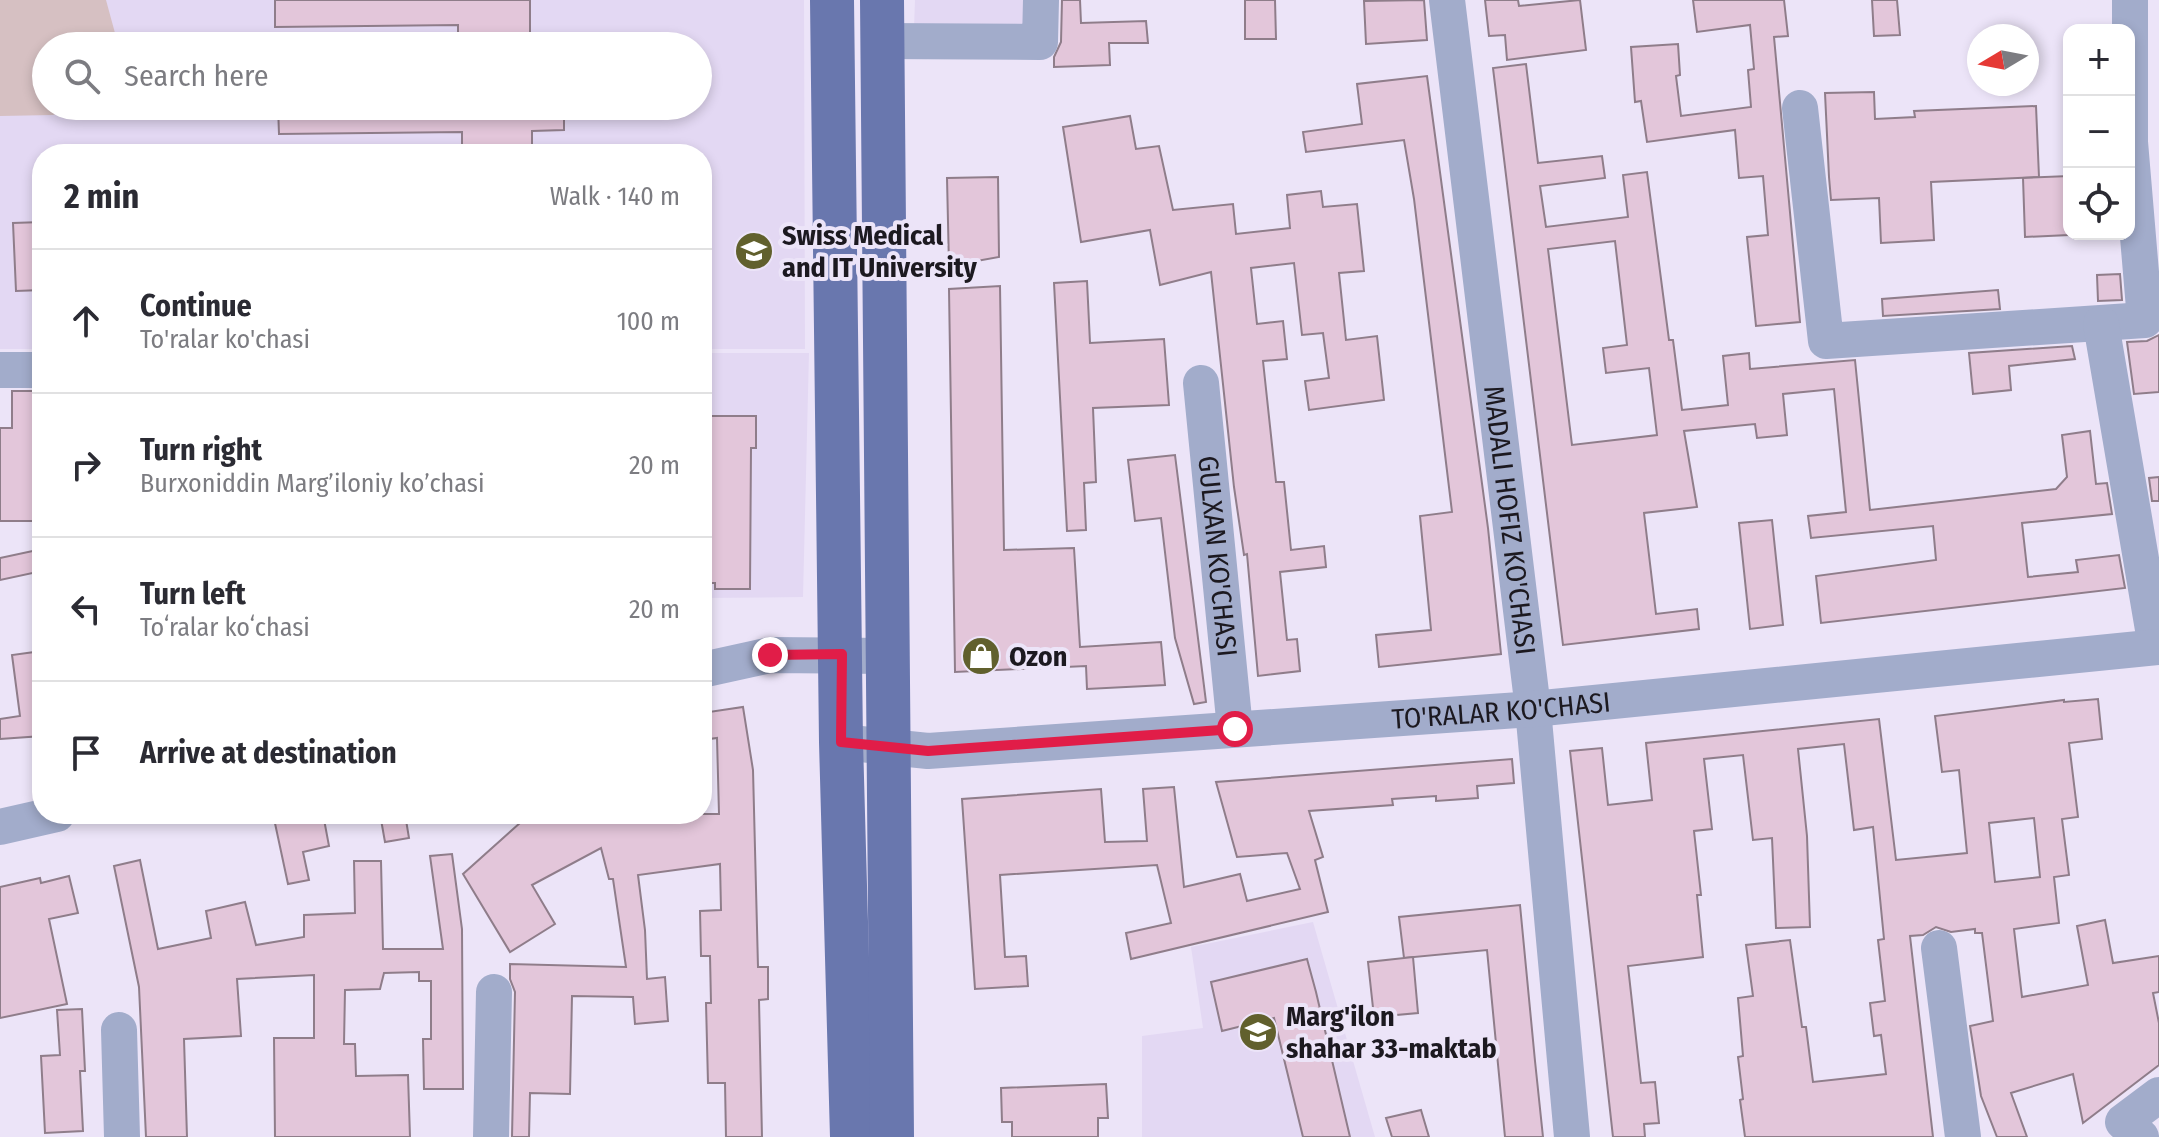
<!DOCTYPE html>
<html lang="en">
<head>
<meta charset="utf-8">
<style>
  :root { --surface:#fff; --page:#f7f7f7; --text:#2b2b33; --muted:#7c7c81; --line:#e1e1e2 }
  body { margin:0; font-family:"Fira Sans Condensed",sans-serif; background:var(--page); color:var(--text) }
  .controls { position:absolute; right:24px; top:24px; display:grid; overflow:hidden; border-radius:16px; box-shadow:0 4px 12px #0003 }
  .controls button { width:72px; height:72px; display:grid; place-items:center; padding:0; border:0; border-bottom:2px solid var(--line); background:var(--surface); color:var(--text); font:40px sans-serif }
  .compass { position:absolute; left:1967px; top:24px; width:72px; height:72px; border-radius:50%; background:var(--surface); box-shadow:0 4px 12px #0003; rotate:260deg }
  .stop { position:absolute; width:24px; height:24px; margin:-18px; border:6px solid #e11d48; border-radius:50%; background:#fff }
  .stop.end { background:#e11d48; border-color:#fff; box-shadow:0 2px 8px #0008 }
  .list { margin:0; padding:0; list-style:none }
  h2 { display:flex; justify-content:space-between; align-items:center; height:104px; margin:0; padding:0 32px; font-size:34px }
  h2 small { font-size:26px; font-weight:400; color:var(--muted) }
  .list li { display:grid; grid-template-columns:52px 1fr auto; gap:24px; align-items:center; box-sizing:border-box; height:144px; padding:0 32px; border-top:2px solid var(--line) }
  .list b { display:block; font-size:30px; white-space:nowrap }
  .list p { margin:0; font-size:26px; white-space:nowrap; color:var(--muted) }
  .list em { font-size:26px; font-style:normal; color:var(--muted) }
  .icon { flex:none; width:44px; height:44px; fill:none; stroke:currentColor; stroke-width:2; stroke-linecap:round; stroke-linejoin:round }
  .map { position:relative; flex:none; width:2159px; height:1137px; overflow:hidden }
  .search { position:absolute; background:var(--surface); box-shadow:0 4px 12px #0003; left:32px; top:32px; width:680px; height:88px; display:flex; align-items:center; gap:20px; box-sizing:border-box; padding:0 28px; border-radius:44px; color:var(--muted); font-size:30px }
  .panel { position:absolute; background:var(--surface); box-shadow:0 4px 12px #0003; left:32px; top:144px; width:680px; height:680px; border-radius:32px }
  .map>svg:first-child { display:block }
  .built { fill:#e3d8f3; fill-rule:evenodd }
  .green { fill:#d6c0c2 }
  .building { fill:#e3c6da; stroke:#8f7d8a; stroke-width:2; fill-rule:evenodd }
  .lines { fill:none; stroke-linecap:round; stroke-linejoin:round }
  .minor { stroke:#a2accb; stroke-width:36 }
  .major { stroke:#6977ae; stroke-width:44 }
  .route { stroke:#e11d48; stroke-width:10 }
  .labels { text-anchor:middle; stroke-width:8; stroke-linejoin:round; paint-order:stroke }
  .poi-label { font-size:28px; font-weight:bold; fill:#1c1920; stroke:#ece4f8; text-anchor:start }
  .street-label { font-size:28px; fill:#1c1920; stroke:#ece4f8 }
</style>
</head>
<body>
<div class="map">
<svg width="2159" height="1137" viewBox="0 0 2159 1137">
  <rect width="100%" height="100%" fill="#ece4f8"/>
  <g class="built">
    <path d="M0,0H804L805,349H702V154H42V349H0ZM46,46H698V106H46Z"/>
    <path d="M915,0H1033V31L914,28Z"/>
    <path d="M702,353H809L803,597L702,598Z"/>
    <path d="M1313,922L1375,1137H1142V1036L1203,1028L1191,947Z"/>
  </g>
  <path class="green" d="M0,0H106L115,33L113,46H46V106H73L53,115L0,116Z"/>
  <g class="building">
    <path d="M275,0H530V46H458V25L275,27Z"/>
    <path d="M1062,0H1080L1081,23L1146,21L1148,43H1109L1110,65L1054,67V57L1061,42Z"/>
    <path d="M1245,0H1275L1276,39H1245Z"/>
    <path d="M1424,0L1427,40L1366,44L1364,1Z"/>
    <path d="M1485,0H1518L1519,6L1580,0L1586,50L1507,60L1505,35L1489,36Z"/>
    <path d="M1693,0H1784L1788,36L1774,37L1800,322L1756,326L1747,237L1768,235L1763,176L1739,178L1735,130L1647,142L1641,101L1635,102L1631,47L1678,44L1680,75L1676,76L1681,116L1751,107L1748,70L1754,69L1750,25L1697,32Z"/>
    <path d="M1872,0H1897L1900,35L1874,36Z"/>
    <path d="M1526,64L1538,163L1602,156L1605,178L1540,186L1546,227L1628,217L1623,175L1647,172L1669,340H1673L1682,410L1728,405L1723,356L1749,353L1750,369L1855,360L1870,510L2056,489L2067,477L2062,435L2090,431L2096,484L2107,483L2112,514L2022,523L2028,577L2078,572L2076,560L2119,555L2125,588L1821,623L1816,576L1936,560L1933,526L1811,538L1808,516L1846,512L1834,389L1783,394L1787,435L1757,438L1755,424L1684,431L1697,507L1644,513L1656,614L1697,609L1699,629L1563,645L1493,68ZM1615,241L1627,345L1603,348L1606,373L1649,368L1657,435L1572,445L1548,249Z"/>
    <path d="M1427,76L1488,528L1501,654L1379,667L1376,635L1431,630L1420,516L1452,512L1414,199L1404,140L1306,152L1303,132L1362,124L1357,84Z"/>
    <path d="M1874,92L1875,119L1915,117L1914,111L2036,106L2039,177L1931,182L1934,240L1881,243L1879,198L1831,200L1829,177L1825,93Z"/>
    <path d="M278,106H564V130L532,131V154H462V132L279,134Z"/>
    <path d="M1130,116L1136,149L1159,146L1173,210L1233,204L1236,234L1290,228L1287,195L1321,191L1323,207L1357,204L1364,271L1339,273L1346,340L1377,336L1384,400L1309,410L1305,381L1329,378L1323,333L1302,335L1294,263L1251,268L1257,324L1283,321L1287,359L1263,361L1276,482H1284L1291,550L1324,546L1326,567L1280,572L1287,640L1297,639L1300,671L1258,676L1247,554L1244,555L1234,487L1211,272L1160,285L1150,230L1081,242L1063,127Z"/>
    <path d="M2069,176V235L2025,237L2023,178Z"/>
    <path d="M998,177L999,257L949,266L947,178Z"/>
    <path d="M42,222V290L16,291L13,223Z"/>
    <path d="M2120,274L2122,300L2098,301L2097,275Z"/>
    <path d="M1087,281L1090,343L1164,339L1169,405L1093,408L1096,482L1084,483L1086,530L1067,531L1054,283Z"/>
    <path d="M1000,286L1004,550L1074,548L1080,647L1161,642L1165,685L1087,689L1086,666L955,672L949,289Z"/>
    <path d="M1998,290L2000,309L1883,316L1882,299Z"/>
    <path d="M2159,335V392L2134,394L2127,342L2147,341Z"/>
    <path d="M2072,346L2075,359L2009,366L2011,390L1973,394L1969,353Z"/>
    <path d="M12,391H42V521H0V428H12Z"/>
    <path d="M702,416H756V448H751L750,589H715V583H702Z"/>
    <path d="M1175,455L1206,702L1194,704L1175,638L1161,518L1135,521L1128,460Z"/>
    <path d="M2159,477V501H2152L2149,478Z"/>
    <path d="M1772,520L1783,625L1750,629L1739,523Z"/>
    <path d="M42,549V571L0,580V558Z"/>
    <path d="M42,651V736L0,739V719L20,716L12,655Z"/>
    <path d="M2098,699L2102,739L2069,743L2078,817L2062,819L2069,875L2054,877L2059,923L2014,929L2022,997L2088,985L2077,926L2105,920L2113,963L2159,956V992L2153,993L2159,1023V1065L2083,1123L2073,1074L2011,1093L2027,1137H1997L1981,1096L1970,1026L1993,1021L1982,933H1975V929L1951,932L1936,927L1923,935L1910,936L1933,1137H1745L1740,1100L1743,1099L1738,1057L1743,1056L1738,998L1753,996L1746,945L1790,940L1802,1027H1806L1813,1082L1886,1074L1881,1035L1874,1036L1870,1003L1885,1001L1878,940L1884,939L1873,827L1854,830L1844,744L1798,749L1807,836L1810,927L1776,928L1772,838L1753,840L1743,755L1704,759L1712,829L1694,831L1701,895H1697L1703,957L1628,966L1641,1083L1655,1082L1659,1123L1644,1124L1645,1137H1613L1570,751L1602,748L1608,805L1652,800L1646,743L1879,719L1896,860L1967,853L1959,770L1942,772L1935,716L2064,700V702ZM2034,818L2040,877L1995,882L1989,823Z"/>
    <path d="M743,707L753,770L758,967H768V999L759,1000L762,1137H726L725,1083H708L706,1003H711L710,956H701L700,911L721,910L720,864L638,875L645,930L647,979L665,977L668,1021L635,1024L633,997L572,996L570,1094L530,1093L529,1137H512L515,992L510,979V964L626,967L613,879H609L601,848L532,885L555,924L510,952L463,874L530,814H719L717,738L702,740V713Z"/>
    <path d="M1512,759L1514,783L1477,786L1478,798L1436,801V796L1392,799L1393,805L1309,811L1323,857L1315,860L1328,912L1131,959L1126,933L1171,923L1157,865L1000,875L1005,957L1026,956L1028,986L975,989L962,799L1101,789L1105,842L1147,841L1143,789L1174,787L1184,887L1240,874L1247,901L1300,889L1287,853L1237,857L1216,782Z"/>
    <path d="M273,814H323L329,846L303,852L309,880L288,884Z"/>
    <path d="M380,814H405L409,838L385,842Z"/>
    <path d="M452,854L462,929L463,1089H424L423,1039H431V981H419V972L384,973L380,989L345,990L344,1044H355L356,1076L408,1075L410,1137H275L274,1038H314V975L237,979L241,1036L184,1039L187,1137H146L139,987L114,866L140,860L158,949L211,938L206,911L245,902L256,945L304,937V915L355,913L354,861H381L383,949H443L430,856Z"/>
    <path d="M69,876L78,913L49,919L67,1004L0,1018V887L40,878L41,883Z"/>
    <path d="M1520,905L1535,1061L1543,1137H1505L1487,950L1404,958L1399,917Z"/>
    <path d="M1413,957L1418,1013L1374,1017L1368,962Z"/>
    <path d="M1307,959L1316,992L1350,1137H1303L1274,1018L1222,1031L1211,982Z"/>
    <path d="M82,1009L85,1071H80L83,1131L45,1133L41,1056L60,1055L57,1010Z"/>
    <path d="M1106,1084L1108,1118H1098V1137H1012V1122H1002L1001,1088Z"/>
    <path d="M1421,1110L1429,1137H1392L1386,1118Z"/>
  </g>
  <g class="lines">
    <g class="minor">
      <path id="s1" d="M1447,0L1533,709L1572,1137"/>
      <path d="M882,41L1040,42L1041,0"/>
      <path d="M1800,108L1826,341L2145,320L2130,142V0"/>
      <path d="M2101,324L2156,647"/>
      <path d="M0,370H42"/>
      <path id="s2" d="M1201,383L1235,729"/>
      <path d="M702,670L770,655L888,656"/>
      <path id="s3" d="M841,742L928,751L1533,709L2159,647"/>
      <path d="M0,827L57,814"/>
      <path d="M1939,948L1963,1137"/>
      <path d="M119,1030L122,1137"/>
      <path d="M491,1137L494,992"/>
      <path d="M2141,1137L2123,1122L2159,1095"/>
    </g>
    <g class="major">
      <path d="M832,0L841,742L852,1137"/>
      <path d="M882,0L892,1137"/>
    </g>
  </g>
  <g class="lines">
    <path class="route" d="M770,655L842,654L841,742L928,751L1235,729"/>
  </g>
  <defs>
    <symbol id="university-disc" viewBox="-11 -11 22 22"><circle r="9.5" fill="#61602d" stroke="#ece4f8"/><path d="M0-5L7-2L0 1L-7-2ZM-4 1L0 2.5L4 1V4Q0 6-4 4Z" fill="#fff"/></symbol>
    <symbol id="shop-disc" viewBox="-11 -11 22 22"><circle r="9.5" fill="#61602d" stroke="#ece4f8"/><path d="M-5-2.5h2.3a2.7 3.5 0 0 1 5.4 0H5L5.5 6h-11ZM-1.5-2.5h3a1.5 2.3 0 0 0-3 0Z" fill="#fff"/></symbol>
    <symbol id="school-disc" viewBox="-11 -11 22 22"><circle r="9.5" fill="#61602d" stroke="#ece4f8"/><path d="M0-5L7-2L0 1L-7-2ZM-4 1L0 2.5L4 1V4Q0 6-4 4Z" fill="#fff"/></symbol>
  </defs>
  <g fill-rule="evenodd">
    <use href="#university-disc" x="732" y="229" width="44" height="44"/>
    <use href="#shop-disc" x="959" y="634" width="44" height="44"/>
    <use href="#school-disc" x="1236" y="1010" width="44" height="44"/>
  </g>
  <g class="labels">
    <g class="poi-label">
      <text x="782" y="245">Swiss Medical<tspan x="782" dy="32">and IT University</tspan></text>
      <text x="1009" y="666">Ozon</text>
      <text x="1286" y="1026">Marg'ilon<tspan x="1286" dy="32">shahar 33-maktab</tspan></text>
    </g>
    <g class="street-label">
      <text dy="10" stroke="none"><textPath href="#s1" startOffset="524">MADALI HOFIZ KO'CHASI</textPath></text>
      <text dy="10" stroke="none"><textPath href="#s2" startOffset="174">GULXAN KO'CHASI</textPath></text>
      <text dy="10" stroke="none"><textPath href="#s3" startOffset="662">TO'RALAR KO'CHASI</textPath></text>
    </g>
  </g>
</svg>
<div class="controls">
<button>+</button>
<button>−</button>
<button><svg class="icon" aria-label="locate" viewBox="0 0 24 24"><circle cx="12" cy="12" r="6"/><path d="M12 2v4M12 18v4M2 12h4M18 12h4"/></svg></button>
</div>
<svg class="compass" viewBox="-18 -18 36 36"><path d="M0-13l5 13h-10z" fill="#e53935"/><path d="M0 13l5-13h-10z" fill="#7c7c81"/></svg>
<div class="stop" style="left:1235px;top:729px"></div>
<div class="stop end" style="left:770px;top:655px"></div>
<div class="search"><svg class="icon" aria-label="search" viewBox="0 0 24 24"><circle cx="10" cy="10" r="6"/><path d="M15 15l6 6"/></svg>Search here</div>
<section class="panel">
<h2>2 min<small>Walk · 140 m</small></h2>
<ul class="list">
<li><svg class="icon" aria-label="ahead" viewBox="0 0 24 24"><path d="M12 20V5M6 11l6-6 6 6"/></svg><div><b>Continue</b><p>To'ralar ko'chasi</p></div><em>100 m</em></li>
<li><svg class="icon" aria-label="right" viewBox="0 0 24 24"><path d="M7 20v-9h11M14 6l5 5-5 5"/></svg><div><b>Turn right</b><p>Burxoniddin Marg’iloniy ko’chasi</p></div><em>20 m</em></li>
<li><svg class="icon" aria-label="left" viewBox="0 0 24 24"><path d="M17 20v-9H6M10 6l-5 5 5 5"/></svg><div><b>Turn left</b><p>Toʻralar koʻchasi</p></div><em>20 m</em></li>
<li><svg class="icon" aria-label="arrive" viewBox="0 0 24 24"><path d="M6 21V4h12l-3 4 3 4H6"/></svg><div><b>Arrive at destination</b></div></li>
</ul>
</section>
</div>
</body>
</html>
